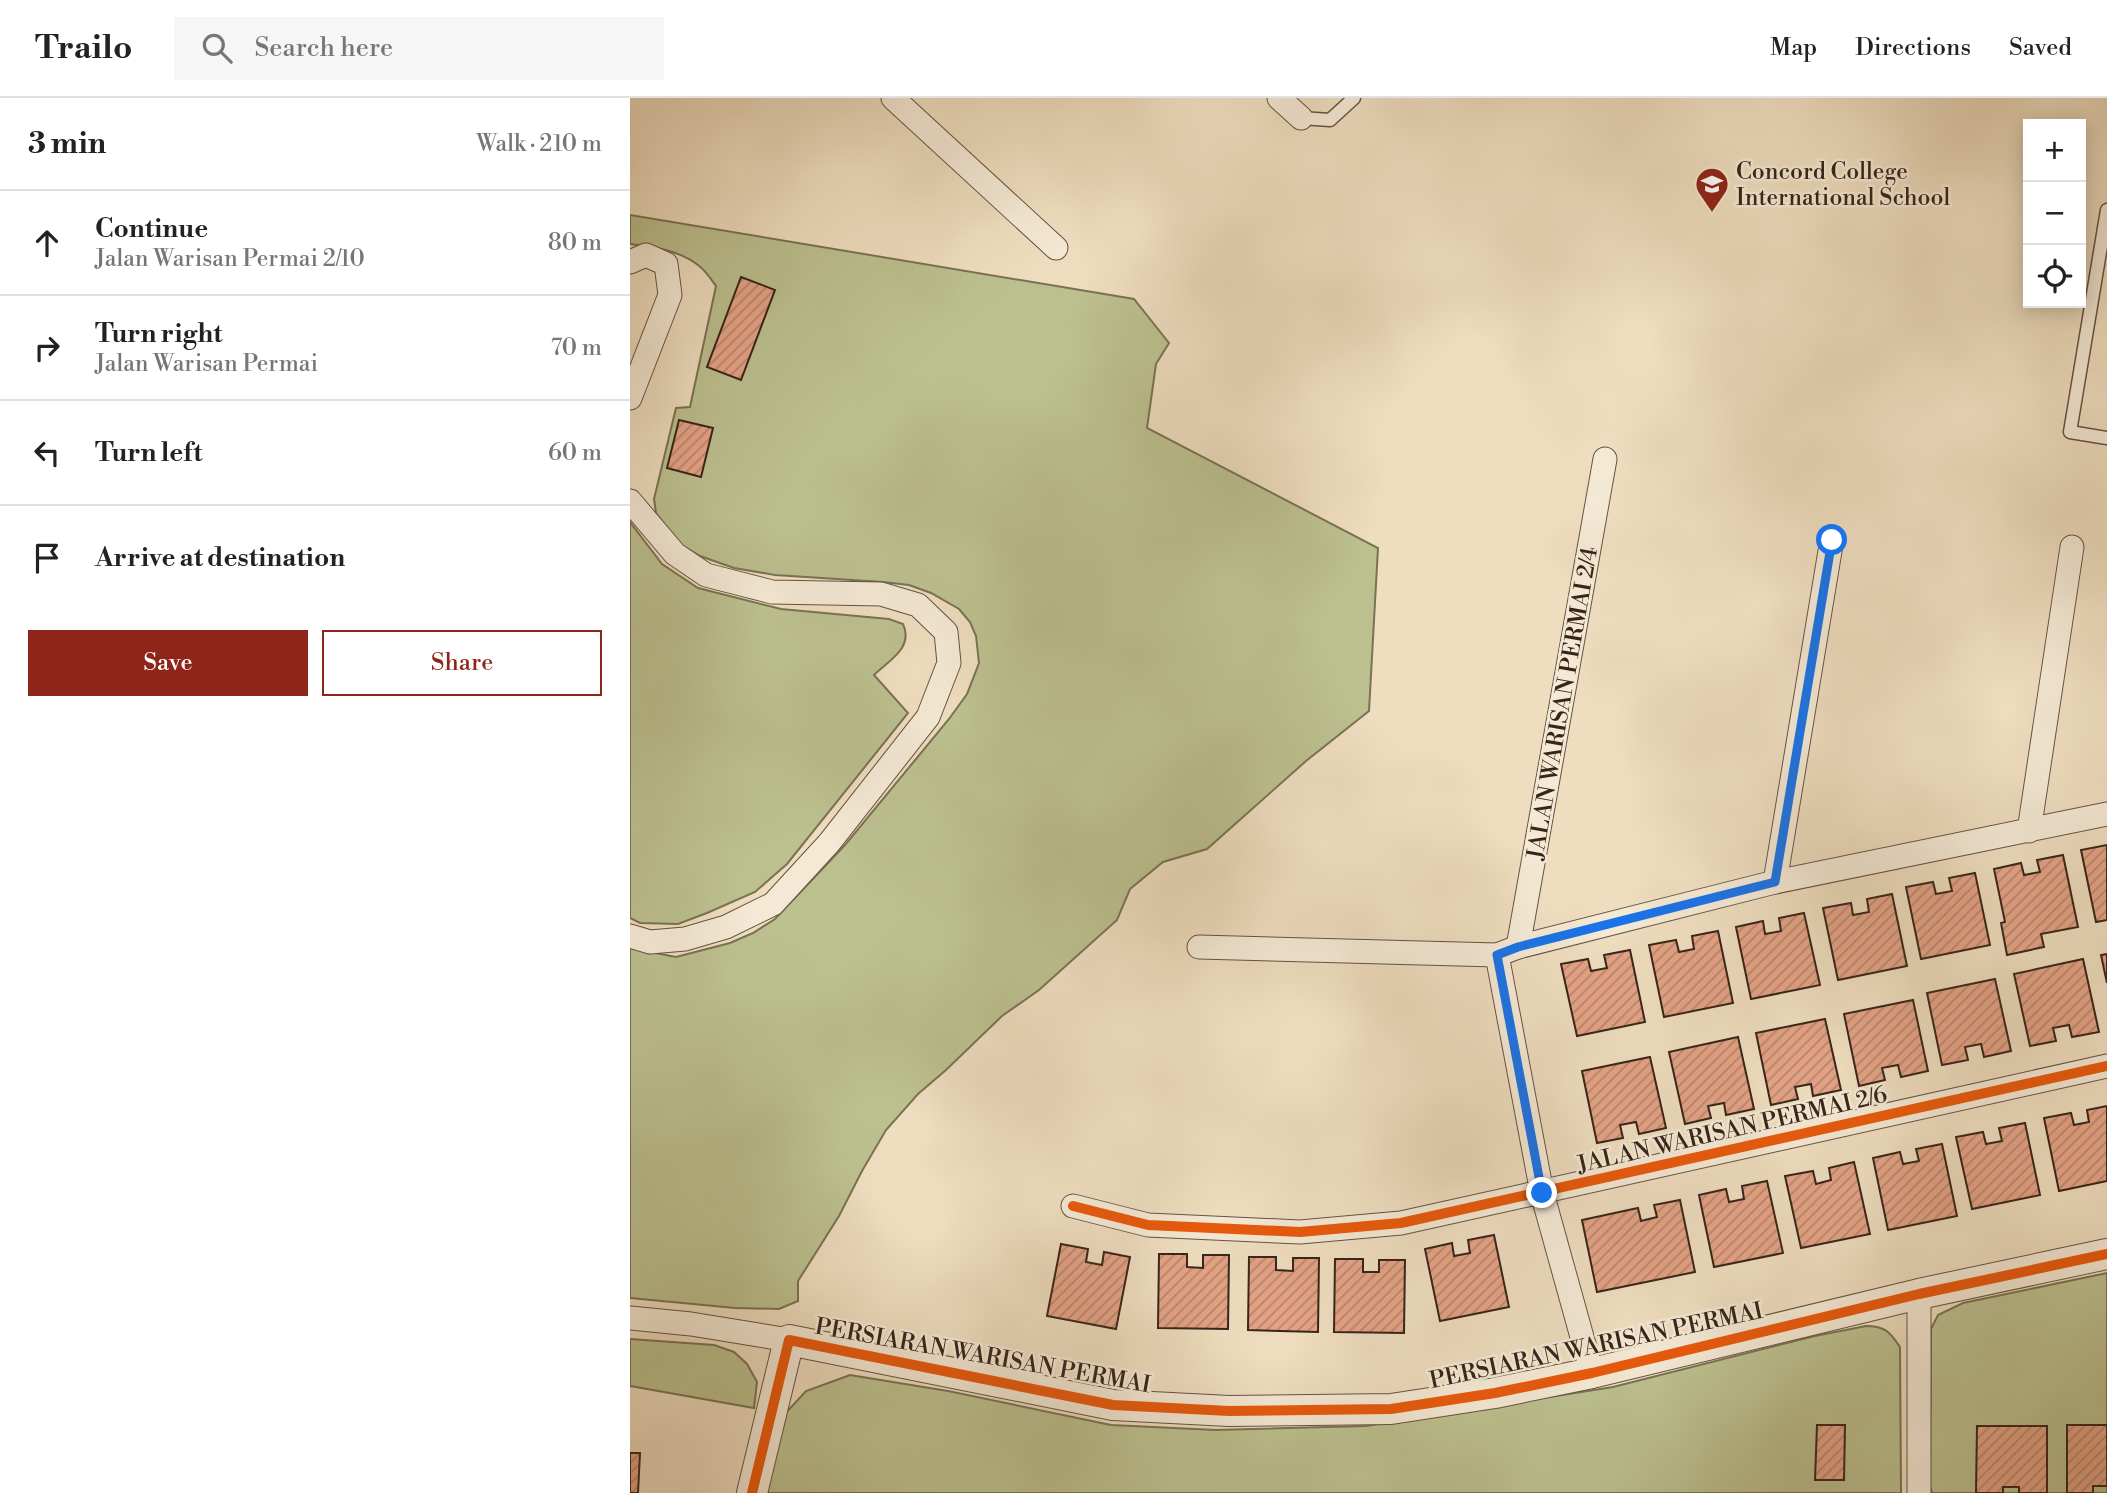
<!DOCTYPE html>
<html lang="en">
<head>
<meta charset="utf-8">
<style>
  :root { --surface:#fff; --page:#f6f6f6; --text:#222; --muted:#767676; --line:#e0e0e0; --accent:#8f2418 }
  body { margin:0; font-family:"Libre Bodoni",serif; background:var(--page); color:var(--text) }
  .controls { position:absolute; right:21px; top:21px; display:grid; overflow:hidden; border-radius:0px; box-shadow:0 4px 18px #0003 }
  .controls button { width:63px; height:63px; display:grid; place-items:center; padding:0; border:0; border-bottom:2px solid var(--line); background:var(--surface); color:var(--text); font:35px sans-serif }
  .stop { position:absolute; width:21px; height:21px; margin:-16px; border:5px solid #1a73e8; border-radius:50%; background:#fff }
  .stop.end { background:#1a73e8; border-color:#fff; box-shadow:0 2px 7px #0008 }
  .list { margin:0; padding:0; list-style:none }
  h2 { display:flex; justify-content:space-between; align-items:center; height:91px; margin:0; padding:0 28px; font-size:30px }
  h2 small { font-size:23px; font-weight:400; color:var(--muted) }
  .list li { display:grid; grid-template-columns:46px 1fr auto; gap:21px; align-items:center; box-sizing:border-box; height:105px; padding:0 28px; border-top:2px solid var(--line) }
  .list b { display:block; font-size:26px; white-space:nowrap }
  .list p { margin:0; font-size:23px; white-space:nowrap; color:var(--muted) }
  .list em { font-size:23px; font-style:normal; color:var(--muted) }
  .actions { display:flex; gap:14px; padding:21px 28px }
  .actions a { flex:1; padding:16px 0; border:2px solid var(--accent); border-radius:0px; text-align:center; font-size:24px; color:var(--accent) }
  .actions .main { background:var(--accent); color:#fff }
  .icon { flex:none; width:38px; height:38px; fill:none; stroke:currentColor; stroke-width:2; stroke-linecap:round; stroke-linejoin:round }
  .map { position:relative; flex:none; width:1477px; height:1395px; overflow:hidden }
  header { display:flex; align-items:center; gap:42px; box-sizing:border-box; height:98px; padding:0 35px; background:var(--surface); border-bottom:2px solid var(--line) }
  header strong { font-size:33px }
  nav { display:flex; gap:38px; margin-inline-start:auto; font-size:24px }
  .search { width:490px; height:63px; background:var(--page); display:flex; align-items:center; gap:18px; box-sizing:border-box; padding:0 24px; border-radius:0px; color:var(--muted); font-size:26px }
  main { display:flex }
  aside { flex:1; background:var(--surface) }
  .map>svg:first-child { display:block }
  .grass { fill:#bcc08f; stroke:#7a7254; stroke-width:2 }
  .building { fill:url(#building-hatch); stroke:#38241a; stroke-width:2 }
  .lines { fill:none; stroke-linecap:round; stroke-linejoin:round }
  .service-casing { stroke:#665243; stroke-width:15 }
  .minor-casing { stroke:#665243; stroke-width:25 }
  .tertiary-casing { stroke:#665243; stroke-width:32 }
  .service { stroke:#f4e9d5; stroke-width:12 }
  .minor { stroke:#f4e9d5; stroke-width:23 }
  .tertiary { stroke:#f4e9d5; stroke-width:30 }
  .cycleway-casing { stroke:#f4e9d5; stroke-width:15 }
  .cycleway { stroke:#e8590c; stroke-width:10 }
  .route { stroke:#1a73e8; stroke-width:9 }
  .labels { text-anchor:middle; stroke-width:5; stroke-linejoin:round; paint-order:stroke }
  .poi-label { font-size:23px; fill:#38241a; stroke:#f4e9d5; text-anchor:start }
  .street-label { font-size:23px; fill:#38241a; stroke:#f4e9d5 }
</style>
</head>
<body>
<header>
<strong>Trailo</strong>
<div class="search"><svg class="icon" aria-label="search" viewBox="0 0 24 24"><circle cx="10" cy="10" r="6"/><path d="M15 15l6 6"/></svg>Search here</div>
<nav><a>Map</a><a>Directions</a><a>Saved</a></nav>
</header>
<main>
<aside>
<h2>3 min<small>Walk · 210 m</small></h2>
<ul class="list">
<li><svg class="icon" aria-label="ahead" viewBox="0 0 24 24"><path d="M12 20V5M6 11l6-6 6 6"/></svg><div><b>Continue</b><p>Jalan Warisan Permai 2/10</p></div><em>80 m</em></li>
<li><svg class="icon" aria-label="right" viewBox="0 0 24 24"><path d="M7 20v-9h11M14 6l5 5-5 5"/></svg><div><b>Turn right</b><p>Jalan Warisan Permai</p></div><em>70 m</em></li>
<li><svg class="icon" aria-label="left" viewBox="0 0 24 24"><path d="M17 20v-9H6M10 6l-5 5 5 5"/></svg><div><b>Turn left</b></div><em>60 m</em></li>
<li><svg class="icon" aria-label="arrive" viewBox="0 0 24 24"><path d="M6 21V4h12l-3 4 3 4H6"/></svg><div><b>Arrive at destination</b></div></li>
</ul>
<div class="actions"><a class="main">Save</a><a>Share</a></div>
</aside>
<div class="map">
<svg width="1477" height="1395" viewBox="0 0 1477 1395">
  <defs>
    <pattern id="building-hatch" width="6" height="6" patternUnits="userSpaceOnUse" patternTransform="scale(1.75)"><rect width="6" height="6" fill="#e4a386"/><path d="M-1 1l2-2M0 6l6-6M5 7l2-2" fill="none" stroke="#ba856d"/></pattern>
  </defs>
  <rect width="100%" height="100%" fill="#eeddbf"/>
  <filter id="stains"><feTurbulence type="fractalNoise" baseFrequency=".00286" numOctaves="4"/><feColorMatrix values="0 0 0 0 .2 0 0 0 0 .09 0 0 0 0 .02 0 0 0 .5 -.17"/></filter>
  <radialGradient id="worn" r=".72"><stop offset=".6" stop-color="#630" stop-opacity="0"/><stop offset="1" stop-color="#630" stop-opacity=".3"/></radialGradient>
  <g class="grass">
    <path d="M0,117L504,201L539,245L526,266L517,330L748,450L739,613L676,663L577,751L533,764L500,791L487,822L409,892L372,918L316,972L288,996L256,1032L232,1073L209,1118L168,1183V1203L149,1211L105,1210L0,1200V850L46,859L100,845L123,835L145,821L215,747L319,621L337,596L349,565L346,538L340,524L329,511L301,495L279,487L253,484L145,477L104,470L70,458L48,445L26,415L24,401L46,310L60,309L86,188C81,181 75,172 68,167C49,152 23,149 0,146Z"/>
    <path d="M0,424L32,466L68,490L151,511L259,521L273,526C284,550 259,562 244,577L278,615L157,766L125,794L77,815L48,826L10,825L0,820Z"/>
    <path d="M1477,1175V1395H1302L1300,1388L1301,1231L1308,1217L1333,1205Z"/>
    <path d="M1236,1228C1255,1228 1260,1234 1270,1249L1271,1395H131L151,1320L176,1293L220,1277L318,1293L481,1327L586,1332L736,1328L983,1289L1185,1238Z"/>
    <path d="M0,1241L84,1247L104,1254L117,1266L127,1284L124,1310L0,1288Z"/>
  </g>
  <g class="building">
    <path d="M111,179L145,192L111,282L77,269Z"/>
    <path d="M49,322L83,330L71,379L37,370Z"/>
    <path d="M1477,747V822L1466,824L1451,752Z"/>
    <path d="M1433,757L1448,829L1411,836L1414,849L1377,857L1371,825L1375,824L1364,771L1391,765L1394,777L1410,774L1407,762Z"/>
    <path d="M1345,775L1360,847L1291,861L1276,789L1303,784L1306,796L1322,793L1319,780Z"/>
    <path d="M1262,796L1277,868L1208,882L1193,810L1221,805L1223,817L1239,814L1237,801Z"/>
    <path d="M1174,815L1190,887L1121,901L1106,829L1133,823L1135,836L1151,833L1149,820Z"/>
    <path d="M1088,833L1103,905L1034,919L1019,847L1046,842L1049,854L1064,851L1062,838Z"/>
    <path d="M1000,852L1015,924L947,938L931,866L958,861L961,873L977,870L974,857Z"/>
    <path d="M1477,856V885L1471,857Z"/>
    <path d="M1453,861L1469,934L1442,939L1439,927L1423,930L1426,943L1400,948L1384,876Z"/>
    <path d="M1365,881L1381,953L1354,959L1351,946L1335,949L1338,962L1312,967L1297,895Z"/>
    <path d="M1283,902L1298,973L1271,979L1268,967L1252,970L1255,982L1229,988L1214,916Z"/>
    <path d="M1195,921L1211,992L1183,998L1181,986L1165,989L1168,1001L1141,1007L1126,935Z"/>
    <path d="M1108,939L1124,1011L1096,1017L1094,1005L1078,1008L1081,1020L1055,1026L1039,954Z"/>
    <path d="M1020,959L1036,1030L1009,1036L1006,1024L990,1027L993,1040L967,1045L952,973Z"/>
    <path d="M1477,1008V1083L1429,1093L1414,1020L1441,1015L1444,1027L1459,1024L1457,1012Z"/>
    <path d="M1395,1025L1410,1097L1342,1111L1326,1039L1353,1034L1356,1046L1372,1043L1369,1030Z"/>
    <path d="M1312,1046L1327,1118L1258,1132L1243,1060L1270,1054L1273,1066L1289,1063L1286,1051Z"/>
    <path d="M1224,1064L1240,1136L1171,1150L1155,1078L1183,1073L1186,1086L1201,1082L1199,1070Z"/>
    <path d="M1137,1083L1153,1155L1084,1169L1069,1097L1096,1091L1099,1104L1114,1101L1112,1088Z"/>
    <path d="M1050,1102L1065,1174L967,1194L952,1122L1008,1110L1011,1123L1027,1119L1024,1107Z"/>
    <path d="M864,1137L879,1209L810,1223L795,1151L822,1145L824,1158L840,1155L838,1142Z"/>
    <path d="M431,1146L458,1151L456,1164L472,1167L474,1154L500,1159L486,1231L417,1218Z"/>
    <path d="M529,1156H557V1169L573,1170V1157H599L598,1231L528,1230Z"/>
    <path d="M619,1159H646V1172L663,1173V1160H689L688,1234L618,1232Z"/>
    <path d="M705,1161H733V1174H749V1162H775L774,1235L704,1234Z"/>
    <path d="M1187,1327H1215L1214,1382H1185Z"/>
    <path d="M1437,1327H1477V1388H1463V1395H1437Z"/>
    <path d="M1347,1328H1417V1395H1389V1389H1373V1395H1346Z"/>
    <path d="M0,1355H10L8,1395H0Z"/>
  </g>
  <g class="lines">
    <defs>
      <g id="service">
        <path d="M671,20L700,22L724,0"/>
        <path d="M1477,112L1440,334L1477,340"/>
      </g>
      <g id="minor">
        <path d="M263,0L426,150"/>
        <path d="M649,0L671,20"/>
        <path d="M0,164L16,157L36,166L40,197L0,300"/>
        <path d="M0,403L45,456L76,477L142,494L251,496L288,507L316,534L319,565L298,619L199,745L143,806L96,829L55,841L20,844L0,838"/>
        <path d="M1399,733L1442,449"/>
        <path d="M1145,784L1202,441"/>
        <path d="M569,849L867,857L888,849L1145,784L1477,716"/>
        <path d="M888,849L975,361"/>
        <path d="M867,857L912,1095L962,1275"/>
        <path d="M443,1108L518,1127L670,1134L771,1125L1477,968"/>
        <path d="M0,1220L61,1226L159,1242"/>
        <path d="M1289,1395V1196"/>
      </g>
      <path id="tertiary" d="M122,1395L159,1242L483,1307L599,1313L761,1311L865,1295L962,1275L1289,1196L1477,1156"/>
    </defs>
    <use href="#service" class="service-casing"/>
    <use href="#minor" class="minor-casing"/>
    <use href="#tertiary" class="tertiary-casing"/>
    <use href="#service" class="service"/>
    <use href="#minor" class="minor"/>
    <use href="#tertiary" class="tertiary"/>
    <defs>
      <g id="cycleway">
        <path d="M443,1108L518,1127L670,1134L771,1125L1477,968"/>
        <path d="M122,1395L159,1242L483,1307L599,1313L761,1311L865,1295L962,1275L1289,1196L1477,1156"/>
      </g>
    </defs>
    <use href="#cycleway" class="cycleway-casing"/>
    <use href="#cycleway" class="cycleway"/>
  </g>
  <g class="lines">
    <path class="route" d="M912,1095L867,857L888,849L1145,784L1202,442"/>
  </g>
  <defs>
    <symbol id="school-pin" viewBox="-11 -11 22 30"><path d="M0 17L-7.5 6A9.5 9.5 0 1 1 7.5 6Z" fill="#8f2418" stroke="#f4e9d5"/><path d="M0-5L7-2L0 1L-7-2ZM-4 1L0 2.5L4 1V4Q0 6-4 4Z" fill="#fff"/></symbol>
  </defs>
  <g fill-rule="evenodd">
    <use href="#school-pin" x="1063" y="67" width="38" height="52"/>
  </g>
  <g class="labels">
    <g class="poi-label">
      <text x="1106" y="81">Concord College<tspan x="1106" dy="26">International School</tspan></text>
    </g>
    <g class="street-label">
      <text transform="translate(932 605) rotate(-80)" y="8">JALAN WARISAN PERMAI 2/4</text>
      <text transform="translate(1102 1031) rotate(-13)" y="8">JALAN WARISAN PERMAI 2/6</text>
      <text transform="translate(966 1247) rotate(-12)" y="8">PERSIARAN WARISAN PERMAI</text>
      <text transform="translate(353 1257) rotate(10)" y="8">PERSIARAN WARISAN PERMAI</text>
    </g>
  </g>
  <rect width="100%" height="100%" filter="url(#stains)"/>
  <rect width="100%" height="100%" fill="url(#worn)"/>
</svg>
<div class="controls">
<button>+</button>
<button>−</button>
<button><svg class="icon" aria-label="locate" viewBox="0 0 24 24"><circle cx="12" cy="12" r="6"/><path d="M12 2v4M12 18v4M2 12h4M18 12h4"/></svg></button>
</div>
<div class="stop" style="left:1202px;top:442px"></div>
<div class="stop end" style="left:912px;top:1095px"></div>
</div>
</main>
</body>
</html>
